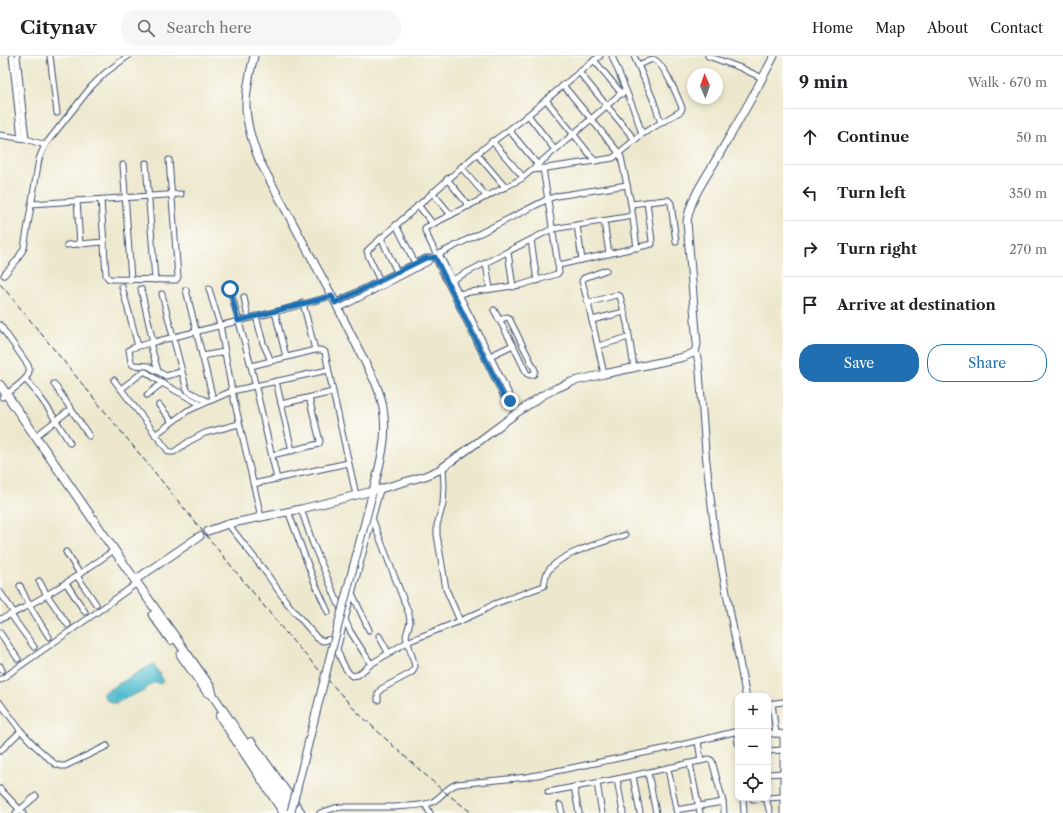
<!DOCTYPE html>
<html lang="en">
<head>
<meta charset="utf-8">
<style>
  :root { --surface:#fff; --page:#f6f6f6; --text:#202124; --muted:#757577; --line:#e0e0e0; --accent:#1f6fb2 }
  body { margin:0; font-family:"Libre Caslon Text",serif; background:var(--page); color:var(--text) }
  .controls { position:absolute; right:12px; bottom:12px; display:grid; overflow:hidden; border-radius:8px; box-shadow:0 2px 6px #0003 }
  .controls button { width:36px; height:36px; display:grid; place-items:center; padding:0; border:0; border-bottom:1px solid var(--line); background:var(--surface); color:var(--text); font:20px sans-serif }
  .compass { position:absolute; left:687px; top:12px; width:36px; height:36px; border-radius:50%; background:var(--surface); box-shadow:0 2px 6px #0003; rotate:358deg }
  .stop { position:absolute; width:12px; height:12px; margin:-9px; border:3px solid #1f6fb2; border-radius:50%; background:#fff }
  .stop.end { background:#1f6fb2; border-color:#fff; box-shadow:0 1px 4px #0008 }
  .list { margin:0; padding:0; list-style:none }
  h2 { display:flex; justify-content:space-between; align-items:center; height:52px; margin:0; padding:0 16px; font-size:17px }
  h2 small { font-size:13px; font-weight:400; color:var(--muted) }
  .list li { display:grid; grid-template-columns:26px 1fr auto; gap:12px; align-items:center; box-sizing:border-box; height:56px; padding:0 16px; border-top:1px solid var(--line) }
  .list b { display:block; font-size:15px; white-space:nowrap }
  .list em { font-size:13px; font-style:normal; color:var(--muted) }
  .actions { display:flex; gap:8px; padding:12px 16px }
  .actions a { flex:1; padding:9px 0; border:1px solid var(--accent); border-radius:16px; text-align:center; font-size:14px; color:var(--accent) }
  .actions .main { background:var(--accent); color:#fff }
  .icon { flex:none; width:22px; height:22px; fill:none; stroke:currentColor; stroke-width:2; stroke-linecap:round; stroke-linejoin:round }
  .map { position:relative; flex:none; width:783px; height:757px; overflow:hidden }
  header { display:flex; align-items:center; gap:24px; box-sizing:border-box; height:56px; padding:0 20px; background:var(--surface); border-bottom:1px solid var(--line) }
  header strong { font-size:19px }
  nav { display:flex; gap:22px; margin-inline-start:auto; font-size:14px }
  .search { width:280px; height:36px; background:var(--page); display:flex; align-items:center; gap:10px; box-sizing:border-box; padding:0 14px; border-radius:16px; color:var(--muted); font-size:15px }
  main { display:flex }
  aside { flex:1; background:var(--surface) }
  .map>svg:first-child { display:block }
  .water { fill:#53bdcf; stroke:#377696 }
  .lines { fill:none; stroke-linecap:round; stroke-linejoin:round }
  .minor-casing { stroke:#3a4b6f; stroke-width:7 }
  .tertiary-casing { stroke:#3a4b6f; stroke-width:8 }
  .secondary-casing { stroke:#3a4b6f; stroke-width:9 }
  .trunk-casing { stroke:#3a4b6f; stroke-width:10 }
  .minor { stroke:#fff; stroke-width:5 }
  .tertiary { stroke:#fff; stroke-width:6 }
  .secondary { stroke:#fff; stroke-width:7 }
  .trunk { stroke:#fff; stroke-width:8 }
  .rail { stroke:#1b2f5e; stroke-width:1; stroke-dasharray:6 3; stroke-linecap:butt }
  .secondary-bridge-casing { stroke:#3a4b6f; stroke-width:9; stroke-linecap:butt }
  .secondary-bridge { stroke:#fff; stroke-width:7 }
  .route { stroke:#1f6fb2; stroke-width:5 }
</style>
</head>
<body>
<header>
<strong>Citynav</strong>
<div class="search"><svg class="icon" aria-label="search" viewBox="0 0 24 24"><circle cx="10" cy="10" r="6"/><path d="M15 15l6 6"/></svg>Search here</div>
<nav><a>Home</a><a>Map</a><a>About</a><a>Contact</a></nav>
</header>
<main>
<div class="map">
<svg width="783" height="757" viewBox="0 0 783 757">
  <rect width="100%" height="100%" fill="#fdfcf7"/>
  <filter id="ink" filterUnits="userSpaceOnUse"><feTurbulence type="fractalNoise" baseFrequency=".025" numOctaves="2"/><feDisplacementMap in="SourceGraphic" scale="8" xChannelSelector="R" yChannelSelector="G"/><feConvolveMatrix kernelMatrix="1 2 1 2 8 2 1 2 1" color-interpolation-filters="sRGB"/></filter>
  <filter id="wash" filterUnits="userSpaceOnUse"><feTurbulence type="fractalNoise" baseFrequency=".012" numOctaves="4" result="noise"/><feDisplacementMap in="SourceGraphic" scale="16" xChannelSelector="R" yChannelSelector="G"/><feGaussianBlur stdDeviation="0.9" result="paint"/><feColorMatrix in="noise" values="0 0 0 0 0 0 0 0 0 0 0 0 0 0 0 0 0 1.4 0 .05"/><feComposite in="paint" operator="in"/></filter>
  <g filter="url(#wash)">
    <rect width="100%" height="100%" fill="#ede8cd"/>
    <path class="water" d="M153,608L164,625L160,628L155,626L151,628L143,636H140L115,647C109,647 105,643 103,637Z"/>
  </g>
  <g filter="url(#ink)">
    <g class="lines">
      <defs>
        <g id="minor">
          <path d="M12,0L21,82"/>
          <path d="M17,0L26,83"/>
          <path d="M50,0L57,57"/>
          <path d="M612,0L636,59L642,78"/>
          <path d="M634,0L653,43L661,67"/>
          <path d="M708,0L741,12L762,22"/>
          <path d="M594,4L622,38"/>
          <path d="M579,16L635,84"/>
          <path d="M563,29L619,97L621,101L631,148L637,192"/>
          <path d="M546,44L595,105"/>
          <path d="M528,59L555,94"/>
          <path d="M509,74L538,109"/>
          <path d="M0,79L26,83L45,89"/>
          <path d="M492,85L523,121"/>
          <path d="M477,98L505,131"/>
          <path d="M146,107L155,224"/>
          <path d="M123,109L131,224"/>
          <path d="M461,111L487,141"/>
          <path d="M533,114L595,105L613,102L642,78L681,55L682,52L681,49C677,39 663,6 653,3L638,9"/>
          <path d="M447,123L469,150"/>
          <path d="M432,136L451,159"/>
          <path d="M101,144L106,219L108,222L110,223L176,224L178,221L169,104"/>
          <path d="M77,145L80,188"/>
          <path d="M31,148L181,138"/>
          <path d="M631,148L666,144H668L671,147L676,186"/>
          <path d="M418,149L433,168"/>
          <path d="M604,165L609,198"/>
          <path d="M396,169L415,207"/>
          <path d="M577,169L582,204"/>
          <path d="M381,182L397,216"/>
          <path d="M531,184L537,225"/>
          <path d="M67,189L104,186"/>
          <path d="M508,196L513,231"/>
          <path d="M437,200L425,175V172L427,171L521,123L625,34"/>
          <path d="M435,201L506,345L509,346L511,345V342L439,198"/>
          <path d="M486,207L490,233"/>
          <path d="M559,209L652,188V185L647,146"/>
          <path d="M4,219L17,204L24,192L39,103L45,89L91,31L105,17L128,0"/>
          <path d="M380,225L368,199L367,195L369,193L477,98C493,84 512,73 528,59C552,39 575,19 600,0"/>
          <path d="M450,225L552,173L633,160"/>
          <path d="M122,231L138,290"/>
          <path d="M141,233L153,286"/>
          <path d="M209,233L220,269L232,335L261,461"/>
          <path d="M230,233L251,310L277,423"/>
          <path d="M186,234L213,343"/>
          <path d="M162,238L186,331L188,335L207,345"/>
          <path d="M456,238L521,229L557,218L559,216L543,112"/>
          <path d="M244,241L248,262"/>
          <path d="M303,247L315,294"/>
          <path d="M335,247L426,202H431"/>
          <path d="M588,247L616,239L620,240L627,267L634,312"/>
          <path d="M338,253L428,206L431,202L548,143L557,140L627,129"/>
          <path d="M494,254L513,289L527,318L530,319L534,318L535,314L509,262L507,261L500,264"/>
          <path d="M275,256L286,301"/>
          <path d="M256,260L263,287L271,305"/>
          <path d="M592,264L624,256"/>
          <path d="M0,269L28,309C29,312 30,313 29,316C28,324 9,336 2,341"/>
          <path d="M150,287L158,315"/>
          <path d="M598,290L629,281"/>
          <path d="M202,300L224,296"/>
          <path d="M490,300L513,289"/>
          <path d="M251,310L315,294C319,294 322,293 325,296L333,336L356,439"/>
          <path d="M181,316L166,320L148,310L133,309L131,306L129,294L132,292L150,287L275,256L332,240"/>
          <path d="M604,318L588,247L582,225L584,222L606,214"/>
          <path d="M25,323C43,342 56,365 70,387"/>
          <path d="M114,324L169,396H174L188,386L205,377L239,368"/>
          <path d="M276,325L292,395"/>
          <path d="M54,328L89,380"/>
          <path d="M121,333L143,316H146L162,327L200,348"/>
          <path d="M147,339L162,327"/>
          <path d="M281,348L333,336"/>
          <path d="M159,349L172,366"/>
          <path d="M155,379L187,355L232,335L328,314"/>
          <path d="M36,380L71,353"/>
          <path d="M272,399L319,388L320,385L309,342"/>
          <path d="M443,410L444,430L443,448L437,469V479L446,533L460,565"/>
          <path d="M253,428L348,407"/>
          <path d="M380,434L337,593C339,600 346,616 352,620L358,619L371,608L407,586L460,565L482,555L494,548L544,530C545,526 545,521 547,517C558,497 604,486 625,479"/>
          <path d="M301,453L313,488L350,575L371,608"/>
          <path d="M288,455L314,525L328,556"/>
          <path d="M372,462L409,558L410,566L406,580L415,610L413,615L411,617L381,633L378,638V644"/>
          <path d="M228,468L264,514L288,548L317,582L323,585L336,582"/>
          <path d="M66,496L80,518"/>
          <path d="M77,520L96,548"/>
          <path d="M39,525L47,539L68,569"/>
          <path d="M66,527L85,556"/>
          <path d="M20,530L29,549L49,581"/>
          <path d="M0,536L14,557"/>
          <path d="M352,537L369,574"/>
          <path d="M11,559L34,591"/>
          <path d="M0,563C9,560 17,555 26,551C55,535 83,516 110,497"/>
          <path d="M0,577L18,603"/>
          <path d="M379,580L389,598"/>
          <path d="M0,610L2,614"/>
          <path d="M0,624L93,559L133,530"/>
          <path d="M0,647L21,675L35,690L55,708L61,710H65L107,690"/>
          <path d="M772,647L776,678"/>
          <path d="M768,648L783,646"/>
          <path d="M737,676L738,687"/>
          <path d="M698,685L701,705"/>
          <path d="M0,695L21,675"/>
          <path d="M768,695L783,694"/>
          <path d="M690,708L700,757"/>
          <path d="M668,713L677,757"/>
          <path d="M648,717L656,757"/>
          <path d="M768,718L783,717"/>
          <path d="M633,720L640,757"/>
          <path d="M617,723L623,757"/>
          <path d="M597,727L602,757"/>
          <path d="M574,731L579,757"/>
          <path d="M0,733L23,757"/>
          <path d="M548,736L617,723L709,703L712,705L723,746L724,757"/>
          <path d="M743,742L744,757"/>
          <path d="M766,742L770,757"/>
          <path d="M753,743L782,741"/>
          <path d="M425,748L430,757"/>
          <path d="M560,749L562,757"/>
          <path d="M676,754L723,746"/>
          <path d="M16,757L36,740"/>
          <path d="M320,757L335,752L341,751C359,751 378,751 396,751C407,750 420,750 430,747C441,743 446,731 457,728L527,721L673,691L738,675"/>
          <path d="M783,757V678"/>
        </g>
        <g id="tertiary">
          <path d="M695,296L697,300L699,309L706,402L714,471L746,640"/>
          <path d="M768,677L783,678"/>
        </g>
        <g id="secondary">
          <path d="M254,0C250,16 246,33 246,49C246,68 252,86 259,104L332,240L376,328C392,366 383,400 372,438"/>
          <path d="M208,475L228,468L301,453L373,435L425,420L439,414L478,386L518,356L543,339L557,332L571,326L604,318L684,301L695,296L697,288L687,166C690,141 708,119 720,97C739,65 757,33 774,0"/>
          <path d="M135,524L200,480"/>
        </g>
        <g id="trunk">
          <path d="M0,329L137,527L211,632L212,638L292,757"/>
          <path d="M153,559L171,584"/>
          <path d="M181,599L207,636L212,638"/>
          <path d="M220,660L284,757"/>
          <path d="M251,686L301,757"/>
        </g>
      </defs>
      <use href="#minor" class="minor-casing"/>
      <use href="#tertiary" class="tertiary-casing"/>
      <use href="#secondary" class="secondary-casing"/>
      <use href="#trunk" class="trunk-casing"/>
      <use href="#minor" class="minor"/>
      <use href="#tertiary" class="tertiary"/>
      <use href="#secondary" class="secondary"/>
      <use href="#trunk" class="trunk"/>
      <path class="rail" d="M0,228L7,236L291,583L357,656L402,698L441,733L472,757"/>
      <defs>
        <path id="secondary-bridge" d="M291,755L293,748L333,589L371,443"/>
      </defs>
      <use href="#secondary-bridge" class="secondary-bridge-casing"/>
      <use href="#secondary-bridge" class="secondary-bridge"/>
    </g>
  </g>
  <g class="lines" filter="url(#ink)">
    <path class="route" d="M230,233L238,265L332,240L335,247L426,202H431L435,201L506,345L508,346L510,345"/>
  </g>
</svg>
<div class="controls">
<button>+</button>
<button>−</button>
<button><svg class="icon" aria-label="locate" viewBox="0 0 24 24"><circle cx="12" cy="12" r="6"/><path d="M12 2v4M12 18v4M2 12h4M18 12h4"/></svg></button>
</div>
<svg class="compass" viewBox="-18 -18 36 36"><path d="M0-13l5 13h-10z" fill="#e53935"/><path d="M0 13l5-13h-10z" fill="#757577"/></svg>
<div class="stop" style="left:230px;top:233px"></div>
<div class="stop end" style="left:510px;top:345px"></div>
</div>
<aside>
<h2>9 min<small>Walk · 670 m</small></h2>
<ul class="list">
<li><svg class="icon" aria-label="ahead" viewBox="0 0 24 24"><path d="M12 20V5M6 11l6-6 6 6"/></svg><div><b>Continue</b></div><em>50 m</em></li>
<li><svg class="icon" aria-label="left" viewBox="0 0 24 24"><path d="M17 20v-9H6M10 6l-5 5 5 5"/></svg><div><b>Turn left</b></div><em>350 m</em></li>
<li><svg class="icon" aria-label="right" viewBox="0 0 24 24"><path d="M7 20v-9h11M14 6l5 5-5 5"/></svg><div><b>Turn right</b></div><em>270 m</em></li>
<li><svg class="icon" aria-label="arrive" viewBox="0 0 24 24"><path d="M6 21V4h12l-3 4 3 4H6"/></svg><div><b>Arrive at destination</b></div></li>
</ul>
<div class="actions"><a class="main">Save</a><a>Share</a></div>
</aside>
</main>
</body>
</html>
